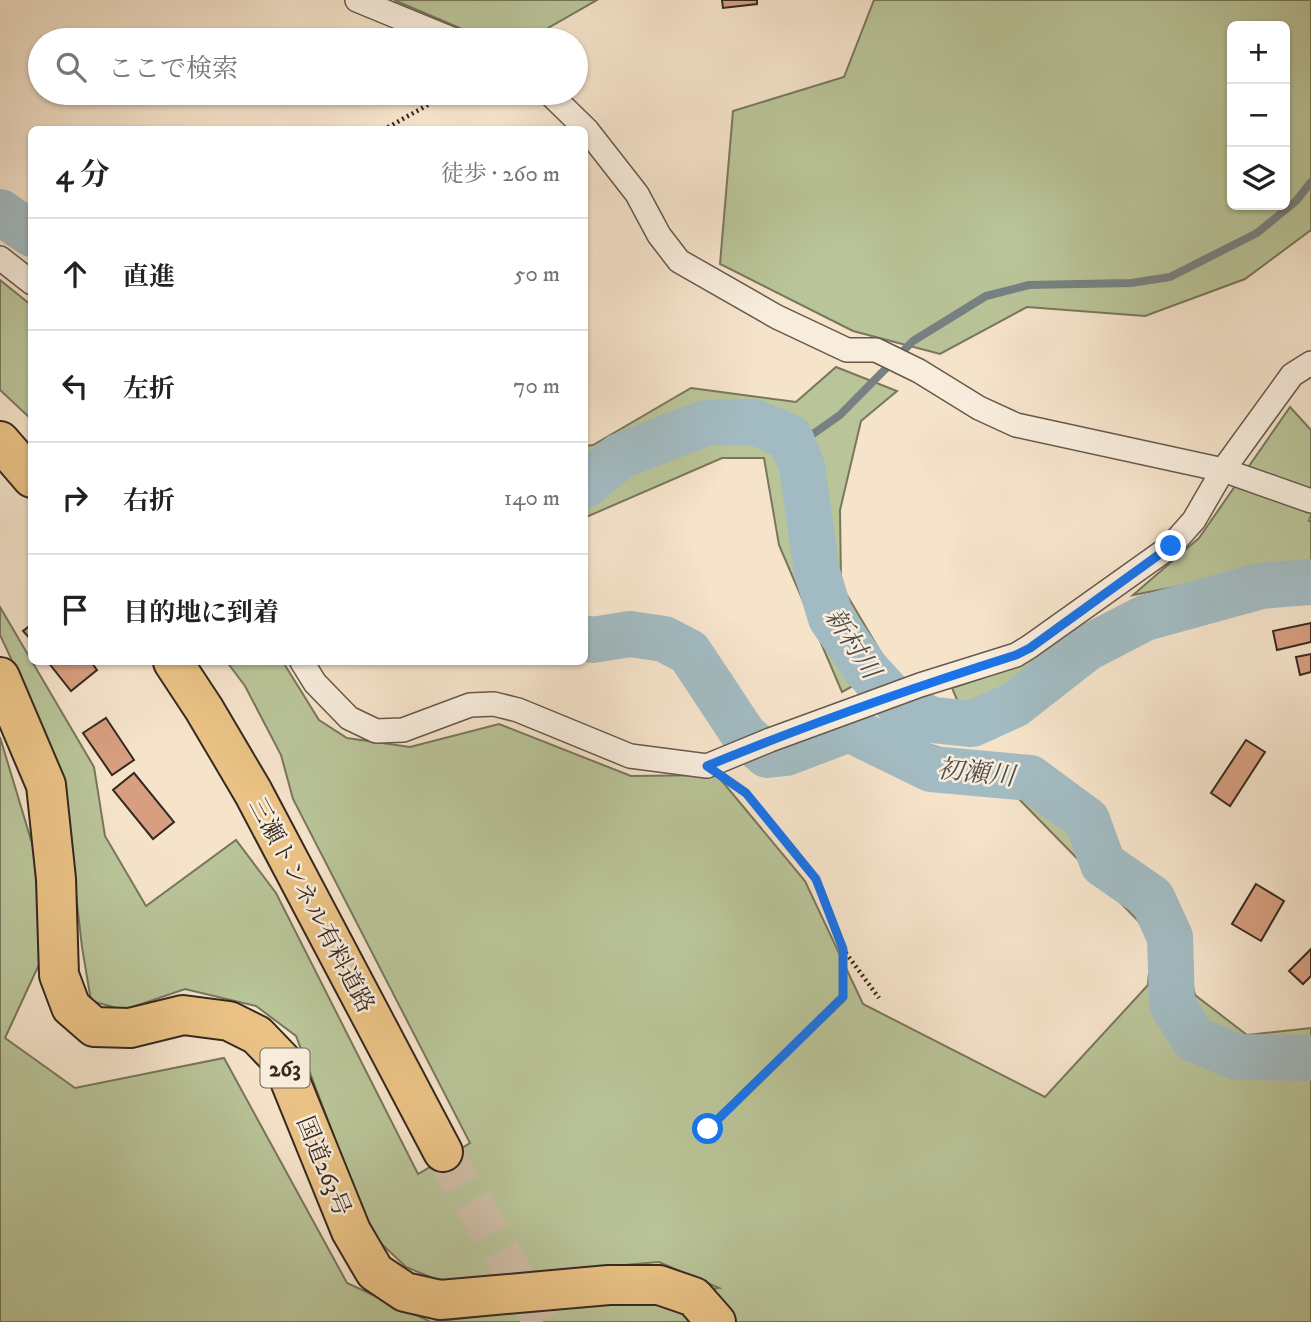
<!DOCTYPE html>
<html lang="ja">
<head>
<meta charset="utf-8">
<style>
  :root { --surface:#fff; --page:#f2f2f2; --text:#222; --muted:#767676; --line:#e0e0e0 }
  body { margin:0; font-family:"IM FELL DW Pica","Noto Serif JP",serif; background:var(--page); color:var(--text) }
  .controls { position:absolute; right:21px; top:21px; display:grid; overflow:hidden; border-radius:10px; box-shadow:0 2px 5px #0004 }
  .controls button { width:63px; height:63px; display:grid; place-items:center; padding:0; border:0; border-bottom:2px solid var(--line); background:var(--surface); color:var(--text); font:35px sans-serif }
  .stop { position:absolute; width:21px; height:21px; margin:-16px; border:5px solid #1a73e8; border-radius:50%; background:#fff }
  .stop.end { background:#1a73e8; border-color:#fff; box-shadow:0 2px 7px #0008 }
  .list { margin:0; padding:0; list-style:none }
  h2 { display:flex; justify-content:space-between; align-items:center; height:91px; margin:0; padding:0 28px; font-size:30px }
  h2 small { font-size:23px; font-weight:400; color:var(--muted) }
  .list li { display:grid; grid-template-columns:46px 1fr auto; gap:21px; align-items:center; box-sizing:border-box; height:112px; padding:0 28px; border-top:2px solid var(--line) }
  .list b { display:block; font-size:26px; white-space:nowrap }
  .list em { font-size:23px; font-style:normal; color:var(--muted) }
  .icon { flex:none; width:38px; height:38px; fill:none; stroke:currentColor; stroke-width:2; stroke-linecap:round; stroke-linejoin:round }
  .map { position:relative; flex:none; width:1311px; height:1322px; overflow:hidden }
  .search { position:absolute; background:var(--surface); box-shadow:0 2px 5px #0004; left:28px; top:28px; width:560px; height:77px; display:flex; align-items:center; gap:18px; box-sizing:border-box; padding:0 24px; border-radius:38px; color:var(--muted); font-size:26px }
  .panel { position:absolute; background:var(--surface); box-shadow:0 2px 5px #0004; left:28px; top:126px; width:560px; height:539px; border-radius:10px }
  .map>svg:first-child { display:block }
  .green { fill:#b9c498; stroke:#78765c; stroke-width:2; fill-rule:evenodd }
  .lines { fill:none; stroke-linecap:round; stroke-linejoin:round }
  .stream { stroke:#778182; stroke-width:8 }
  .river { stroke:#a2bbc2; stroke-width:46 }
  .building { fill:#d79e7f; stroke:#362921; stroke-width:2 }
  .highway-tunnel { stroke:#cfbea8; stroke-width:38; stroke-dasharray:38 19; stroke-linecap:butt }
  .street-casing { stroke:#66584b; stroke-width:26 }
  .highway-casing { stroke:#362921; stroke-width:42 }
  .path { stroke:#362921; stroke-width:4.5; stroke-dasharray:2 3.5; stroke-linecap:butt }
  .street { stroke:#f8eddd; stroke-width:23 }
  .highway { stroke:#eac285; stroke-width:38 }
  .route { stroke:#1a73e8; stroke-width:9 }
  .labels { text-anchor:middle; stroke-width:5; stroke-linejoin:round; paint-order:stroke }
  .shield { fill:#f8eddd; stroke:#706459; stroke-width:2 }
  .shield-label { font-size:23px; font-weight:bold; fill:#362921 }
  .street-label { font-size:24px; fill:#362921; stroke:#f8eddd }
  .water-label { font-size:26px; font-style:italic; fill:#514e49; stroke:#f8eddd }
</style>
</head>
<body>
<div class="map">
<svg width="1311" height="1322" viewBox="0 0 1311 1322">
  <rect width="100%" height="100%" fill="#f5e3ca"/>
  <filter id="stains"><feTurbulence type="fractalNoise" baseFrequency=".00286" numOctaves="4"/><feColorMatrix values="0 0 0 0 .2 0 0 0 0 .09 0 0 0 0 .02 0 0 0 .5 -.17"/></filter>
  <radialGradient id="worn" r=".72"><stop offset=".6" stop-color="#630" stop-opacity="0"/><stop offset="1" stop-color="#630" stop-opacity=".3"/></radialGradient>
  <g class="green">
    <path d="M394,0H597L527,40H488Z"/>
    <path d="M874,0H1311V230L1245,279L1145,316L1027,307L940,354L853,331L720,264L733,111L844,77ZM1232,26H1285V205H1232Z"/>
    <path d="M0,280L31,305V419L0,390Z"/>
    <path d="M836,367L897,391L861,421L840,510L841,585L889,666L842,692L779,545L764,458H722L584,518L585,446L593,445L691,388L796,402Z"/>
    <path d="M1290,407L1311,430V515L1309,521H1311V564L1287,566L1133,595L1199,538Z"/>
    <path d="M0,607L94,767L105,836L146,906L236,840L276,893L418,1174L470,1143L293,799L281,755L245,686L227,662H283L319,720L347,738L410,747L499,724L631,776L717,775L805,881L863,1004L1045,1097L1148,985L1152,935L1015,795L925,781L853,749L852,718L949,751L1028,761L1104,807L1118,859L1167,887L1195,995L1247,1035L1311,1028V1322H0V737L34,850L42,958L5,1038L75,1088L224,1058L347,1283L431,1322L719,1288L659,1262L440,1281L406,1267L371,1234L296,1036L256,1006L185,989L124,1010L91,1001L82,947L68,824L33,706L0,635Z"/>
    <path d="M1076,626L1082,634L1013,688L961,709L952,688L1021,665Z"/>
  </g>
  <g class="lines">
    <path class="stream" d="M790,437L813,434L840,415L913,341L986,296L1029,285L1131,283L1170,277L1257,233L1296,201L1311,182"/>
    <g class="river">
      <path d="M0,212L32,234"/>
      <path d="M584,486L620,456L705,423L754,422L790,437L802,467L817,572L831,618L866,669L899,705L933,720L972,724L1014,705L1087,648L1145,618L1261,586L1311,582"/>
      <path d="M584,638L592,640L630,634L664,639L689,652L744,735L767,755L786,753L849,729L931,769L1030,778L1087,820L1103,864L1152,898L1170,937L1172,1004L1194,1039L1237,1057L1311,1058"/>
    </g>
  </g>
  <g class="building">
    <path d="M722,0H757V4L723,8Z"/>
    <path d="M1311,623V642L1277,650L1273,631Z"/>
    <path d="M32,624V641L23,631Z"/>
    <path d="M1311,654V672L1300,675L1296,657Z"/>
    <path d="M48,662H91L97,670L71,691Z"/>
    <path d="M106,718L134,760L112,775L83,733Z"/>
    <path d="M1246,740L1265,752L1230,806L1211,793Z"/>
    <path d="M134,773L174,822L153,839L113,790Z"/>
    <path d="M1256,884L1284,901L1261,941L1232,924Z"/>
    <path d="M1311,949V976L1303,984L1289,971Z"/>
  </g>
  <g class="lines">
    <path class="highway-tunnel" d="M443,1152L542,1322"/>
    <defs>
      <g id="street">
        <path d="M357,0L454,40"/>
        <path d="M549,93L587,130L637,194L659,235L679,261L777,317L847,350H876L919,371L979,408L1016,425L1223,470L1311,501"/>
        <path d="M0,258L32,283"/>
        <path d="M302,662L315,683L349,718L376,731L403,730L470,705L494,704L518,710L630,756L707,766L770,740L863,706L920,685L1016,655L1029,647L1171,546L1194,520L1223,470L1292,375L1311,363"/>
      </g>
      <g id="highway">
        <path d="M0,441L32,478"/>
        <path d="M173,662L204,709L253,792L443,1152"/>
        <path d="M0,677L46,785L56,879L59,975L71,1007L94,1027L130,1028L183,1015L229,1021L257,1035L282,1061L351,1231L375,1272L405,1292L440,1300L609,1285H659L694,1297L716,1322"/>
      </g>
    </defs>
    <use href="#street" class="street-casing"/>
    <use href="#highway" class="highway-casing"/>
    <g class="path">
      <path d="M509,93L529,102"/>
      <path d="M383,130L449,93"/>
      <path d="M731,782L746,793L816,879L843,949L879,998"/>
      <path d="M708,1129L843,997V950"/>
    </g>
    <use href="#street" class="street"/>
    <use href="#highway" class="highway"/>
  </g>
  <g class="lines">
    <path class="route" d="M708,1129L843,997V949L816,879L746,793L707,766C808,724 912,688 1016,655L1030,648L1171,546"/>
  </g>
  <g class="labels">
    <rect class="shield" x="260.5" y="1048.5" width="49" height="39" rx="5"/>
    <g class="shield-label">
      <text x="285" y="1076">263</text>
    </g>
    <g class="street-label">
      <text transform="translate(312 905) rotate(62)" y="8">三瀬トンネル有料道路</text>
      <text transform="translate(324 1166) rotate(68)" y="8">国道263号</text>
    </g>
    <g class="water-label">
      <text transform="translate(853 643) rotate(57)" y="9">新村川</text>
      <text transform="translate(976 772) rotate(6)" y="9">初瀬川</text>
    </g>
  </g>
  <rect width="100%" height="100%" filter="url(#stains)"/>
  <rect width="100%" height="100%" fill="url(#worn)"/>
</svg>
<div class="controls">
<button>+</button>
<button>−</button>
<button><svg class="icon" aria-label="layers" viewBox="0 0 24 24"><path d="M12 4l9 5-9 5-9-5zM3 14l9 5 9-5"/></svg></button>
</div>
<div class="stop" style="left:708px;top:1129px"></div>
<div class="stop end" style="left:1171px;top:546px"></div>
<div class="search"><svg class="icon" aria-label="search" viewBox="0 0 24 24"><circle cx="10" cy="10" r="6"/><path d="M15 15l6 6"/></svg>ここで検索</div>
<section class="panel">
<h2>4 分<small>徒歩 · 260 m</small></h2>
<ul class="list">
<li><svg class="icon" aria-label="ahead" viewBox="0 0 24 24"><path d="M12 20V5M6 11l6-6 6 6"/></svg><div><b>直進</b></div><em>50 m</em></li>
<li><svg class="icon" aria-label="left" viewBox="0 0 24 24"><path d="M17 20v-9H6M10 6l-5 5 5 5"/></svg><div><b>左折</b></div><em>70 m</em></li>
<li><svg class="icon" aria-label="right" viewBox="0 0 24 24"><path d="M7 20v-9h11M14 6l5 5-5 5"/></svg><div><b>右折</b></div><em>140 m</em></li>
<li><svg class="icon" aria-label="arrive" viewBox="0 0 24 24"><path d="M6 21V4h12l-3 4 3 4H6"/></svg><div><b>目的地に到着</b></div></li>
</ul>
</section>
</div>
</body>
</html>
